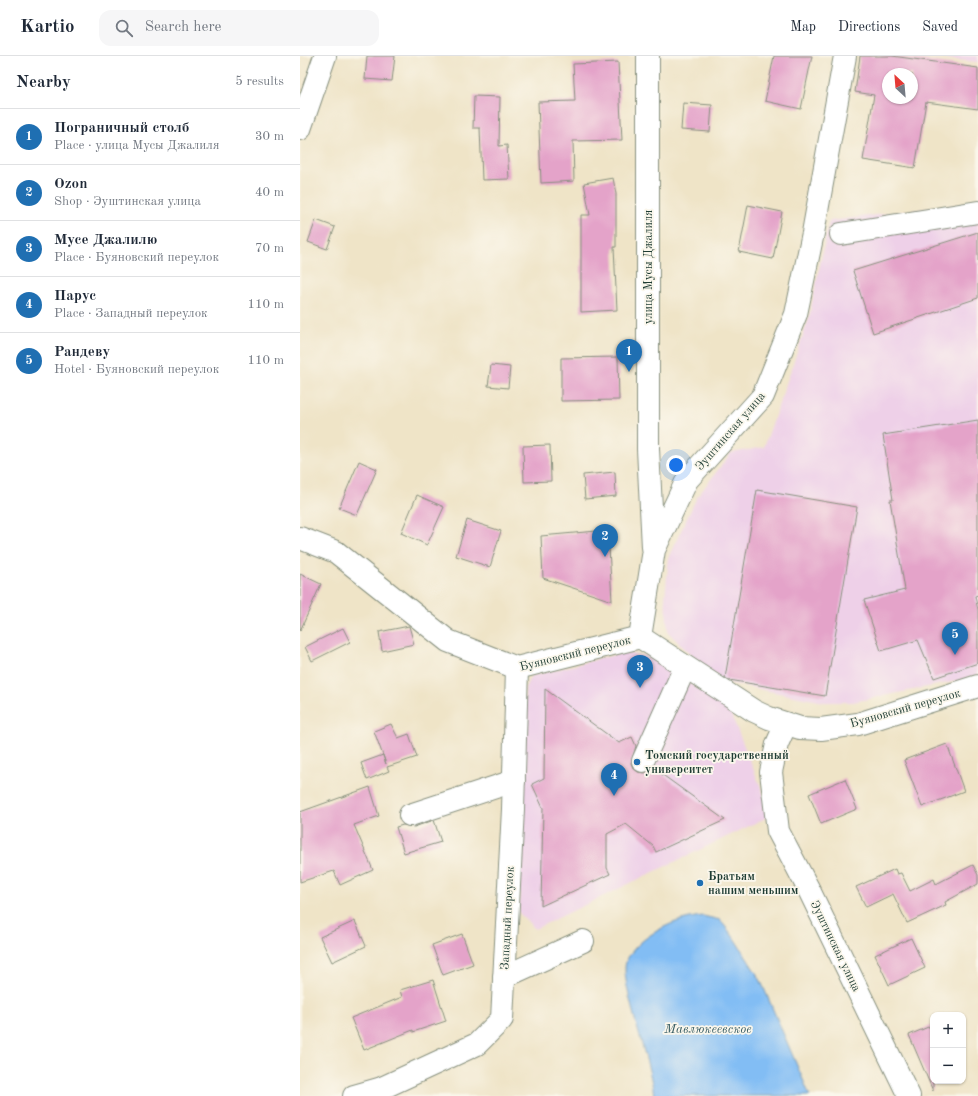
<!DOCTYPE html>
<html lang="en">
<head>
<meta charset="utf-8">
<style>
  :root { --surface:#fff; --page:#f6f6f7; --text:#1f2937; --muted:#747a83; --line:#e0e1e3; --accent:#1f6fb2 }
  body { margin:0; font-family:"Old Standard TT",serif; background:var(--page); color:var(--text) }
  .controls { position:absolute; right:12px; bottom:12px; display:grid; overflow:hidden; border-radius:8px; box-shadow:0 1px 3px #0004 }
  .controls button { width:36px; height:36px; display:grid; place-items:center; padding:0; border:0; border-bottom:1px solid var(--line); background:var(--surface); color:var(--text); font:20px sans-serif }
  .compass { position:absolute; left:582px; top:12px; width:36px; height:36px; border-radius:50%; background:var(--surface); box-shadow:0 1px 3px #0004; rotate:334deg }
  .you { position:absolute; left:376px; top:409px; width:14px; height:14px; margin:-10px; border:3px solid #fff; border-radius:50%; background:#1a73e8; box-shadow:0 0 0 6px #1a73e833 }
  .badge { display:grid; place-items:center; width:26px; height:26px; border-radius:50%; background:var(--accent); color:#fff; font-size:13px; font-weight:700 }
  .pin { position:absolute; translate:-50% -33px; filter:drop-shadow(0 1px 2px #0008) }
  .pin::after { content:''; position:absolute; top:21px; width:14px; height:12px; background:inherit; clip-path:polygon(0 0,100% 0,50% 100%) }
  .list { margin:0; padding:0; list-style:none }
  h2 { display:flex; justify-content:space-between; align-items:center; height:52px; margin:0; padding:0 16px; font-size:17px }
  h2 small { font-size:13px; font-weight:400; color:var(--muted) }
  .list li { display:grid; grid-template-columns:26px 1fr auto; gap:12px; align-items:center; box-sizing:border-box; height:56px; padding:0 16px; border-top:1px solid var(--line) }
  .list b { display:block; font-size:15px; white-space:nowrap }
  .list p { margin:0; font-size:13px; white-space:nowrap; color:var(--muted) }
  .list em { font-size:13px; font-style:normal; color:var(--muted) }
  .icon { flex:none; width:22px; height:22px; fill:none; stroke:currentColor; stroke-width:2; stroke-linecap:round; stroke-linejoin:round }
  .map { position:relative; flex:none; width:678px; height:1040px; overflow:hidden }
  header { display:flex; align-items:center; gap:24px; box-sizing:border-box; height:56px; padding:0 20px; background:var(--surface); border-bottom:1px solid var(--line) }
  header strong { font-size:19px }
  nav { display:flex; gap:22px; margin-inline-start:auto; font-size:14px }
  .search { width:280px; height:36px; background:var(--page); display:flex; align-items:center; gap:10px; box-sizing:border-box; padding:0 14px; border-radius:12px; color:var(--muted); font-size:15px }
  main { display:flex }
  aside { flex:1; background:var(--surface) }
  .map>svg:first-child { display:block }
  .built { fill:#eed0e8 }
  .water { fill:#82bdf4; stroke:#507d94 }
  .building { fill:#e4a3c9; fill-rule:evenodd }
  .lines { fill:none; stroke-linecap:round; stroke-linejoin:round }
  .minor-casing { stroke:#87907e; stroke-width:24 }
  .minor { stroke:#fff; stroke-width:22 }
  .poi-dot { fill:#1f6fb2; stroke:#fbf7ec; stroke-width:1.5 }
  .labels { text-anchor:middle; stroke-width:3.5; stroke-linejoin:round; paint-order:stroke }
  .street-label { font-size:12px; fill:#1f3d34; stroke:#fbf7ec }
  .poi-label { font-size:12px; font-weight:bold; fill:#1f3d34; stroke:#fbf7ec; text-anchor:start }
  .water-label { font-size:13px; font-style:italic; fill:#385d64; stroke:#fbf7ec }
</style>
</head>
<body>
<header>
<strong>Kartio</strong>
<div class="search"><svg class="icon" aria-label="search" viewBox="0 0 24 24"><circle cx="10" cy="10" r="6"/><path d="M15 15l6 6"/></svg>Search here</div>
<nav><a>Map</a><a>Directions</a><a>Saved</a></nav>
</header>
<main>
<aside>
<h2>Nearby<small>5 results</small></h2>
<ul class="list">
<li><span class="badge">1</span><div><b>Пограничный столб</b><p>Place · улица Мусы Джалиля</p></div><em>30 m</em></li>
<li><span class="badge">2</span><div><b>Ozon</b><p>Shop · Эуштинская улица</p></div><em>40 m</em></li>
<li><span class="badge">3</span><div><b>Мусе Джалилю</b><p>Place · Буяновский переулок</p></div><em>70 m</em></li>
<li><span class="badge">4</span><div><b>Парус</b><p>Place · Западный переулок</p></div><em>110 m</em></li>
<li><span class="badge">5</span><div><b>Рандеву</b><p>Hotel · Буяновский переулок</p></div><em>110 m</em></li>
</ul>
</aside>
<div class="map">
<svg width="678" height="1040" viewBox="0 0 678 1040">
  <rect width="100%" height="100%" fill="#fbf7ec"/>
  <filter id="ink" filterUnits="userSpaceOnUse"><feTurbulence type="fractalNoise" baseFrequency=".025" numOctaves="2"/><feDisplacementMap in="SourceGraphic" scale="8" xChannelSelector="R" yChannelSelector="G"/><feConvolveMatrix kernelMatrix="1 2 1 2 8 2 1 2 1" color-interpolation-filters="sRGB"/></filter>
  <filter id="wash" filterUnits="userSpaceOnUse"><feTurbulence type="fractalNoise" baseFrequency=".012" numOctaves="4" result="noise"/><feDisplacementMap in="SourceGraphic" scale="16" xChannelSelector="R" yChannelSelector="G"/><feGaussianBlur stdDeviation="0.9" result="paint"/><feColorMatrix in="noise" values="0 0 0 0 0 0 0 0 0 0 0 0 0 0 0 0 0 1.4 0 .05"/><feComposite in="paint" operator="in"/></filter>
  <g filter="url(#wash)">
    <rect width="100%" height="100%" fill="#efe4c7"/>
    <g class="built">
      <path d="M612,0H678V6Z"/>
      <path d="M678,146V619L662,624L553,646H524L424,626L394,602L368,576L365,542L369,500L397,441L431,397L464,391L509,262L529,165Z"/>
      <path d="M323,597L348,600L429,653L472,759L235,873L219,857L225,632L231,620Z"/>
    </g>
    <path class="water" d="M403,860L420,864L432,879L460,923L510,1040H354C352,1011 319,925 326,906C331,894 341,885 352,878C369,867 384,862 403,860Z"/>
    <g id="blocks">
      <g class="building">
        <path d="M67,0H95L92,25L65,23Z"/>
        <path d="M474,0H512L501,53L465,45Z"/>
        <path d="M560,0H592L678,12V53L626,46L615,112L563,104L574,39L555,36ZM588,18H612V42H588Z"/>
        <path d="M318,6L322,84L273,85L274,125L241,127L238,46L275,45L273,8Z"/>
        <path d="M174,40L200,41L199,90L207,89L209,123L182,124L180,72H173Z"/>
        <path d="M383,47L412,49L410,76L381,74Z"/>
        <path d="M313,122L316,138V191H314L317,254L281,256V159H290L284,127Z"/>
        <path d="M448,149L482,156L473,203L439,196Z"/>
        <path d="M16,164L35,171L27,193L8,186Z"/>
        <path d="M678,176V242L573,277L553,215Z"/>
        <path d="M318,301L319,344L261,345V302Z"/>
        <path d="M191,309L210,311L208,332L188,330Z"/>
        <path d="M678,364V539L675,540L678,554V607L634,622L618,584L581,595L564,544L605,534L590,444H593L583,379Z"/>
        <path d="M250,389L251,425L224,426L223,390Z"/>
        <path d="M59,405L77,413L57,459L39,452Z"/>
        <path d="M315,416L316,440L285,443L283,419Z"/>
        <path d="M457,434L557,451L525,640L429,624L425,622Z"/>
        <path d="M117,439L144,451L127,489L101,477Z"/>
        <path d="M167,464L201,475L190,511L156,500Z"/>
        <path d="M308,474L312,545L243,522L241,480Z"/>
        <path d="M0,518L21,528L0,575Z"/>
        <path d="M109,570L114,588L82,595L79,576Z"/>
        <path d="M43,572L50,586L12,605L5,591Z"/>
        <path d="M245,633L319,687L332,681L336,690L331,707L333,712L338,716L345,717L353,712L425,764L356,796L353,790L326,768L307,778V812L310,818L241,850L243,752L232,728L244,722Z"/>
        <path d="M91,668L98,682L109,678L117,701L87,711L89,715L67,724L61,707L83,699L86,708L74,675Z"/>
        <path d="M647,688L664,735L622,751L604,704Z"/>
        <path d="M545,723L557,753L521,768L509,738Z"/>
        <path d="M70,731L79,760L54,769L73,814L40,829L34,815L0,826V756Z"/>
        <path d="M134,764L141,786L104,797L96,771L103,769L114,771Z"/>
        <path d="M673,809L678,819V828L645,846L646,849L607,867L593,838L566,851L556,831L595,813L597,818L601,817L610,835L634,823L636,828Z"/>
        <path d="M55,865L66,890L32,906L20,881Z"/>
        <path d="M162,878L173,908L143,919L132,889Z"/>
        <path d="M611,882L625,912L589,929L575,899Z"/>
        <path d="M133,924L146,965L113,976V974L64,994L51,962L102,941L100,934Z"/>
        <path d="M633,969V1035L609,979Z"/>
      </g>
    </g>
  </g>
  <g filter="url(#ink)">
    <use href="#blocks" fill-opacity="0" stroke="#87907e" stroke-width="1"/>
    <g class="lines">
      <defs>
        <g id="minor">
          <path d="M348,0V393L353,491"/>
          <path d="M0,73L25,0"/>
          <path d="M541,178L678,156"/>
          <path d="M0,482L36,496L148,585L217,612L340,581L454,655L469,662L500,672L521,673L558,668L678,630"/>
          <path d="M340,581L354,494L387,424L463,340L496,258L513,177L545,0"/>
          <path d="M486,668L477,688L471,716L478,775L508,832L609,1040"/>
          <path d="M343,705L385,611"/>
          <path d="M110,759L214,725"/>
          <path d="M204,921L283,885"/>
          <path d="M54,1040L82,1032"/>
          <path d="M77,1040L82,1032L177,988L202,963L213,753L217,612"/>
        </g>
      </defs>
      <use href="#minor" class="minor-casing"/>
      <use href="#minor" class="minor"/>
    </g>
  </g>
  <g class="poi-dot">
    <circle cx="337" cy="706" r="4"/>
    <circle cx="400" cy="827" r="4"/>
  </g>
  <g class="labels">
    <g class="street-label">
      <text transform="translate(348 211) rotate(-90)" y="4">улица Мусы Джалиля</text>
      <text transform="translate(430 375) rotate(-49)" y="4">Эуштинская улица</text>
      <text transform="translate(275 597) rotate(-14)" y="4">Буяновский переулок</text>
      <text transform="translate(605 652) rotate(-16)" y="4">Буяновский переулок</text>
      <text transform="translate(207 862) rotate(-87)" y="4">Западный переулок</text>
      <text transform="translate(536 890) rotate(64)" y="4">Эуштинская улица</text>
    </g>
    <g class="poi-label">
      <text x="345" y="703">Томский государственный<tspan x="345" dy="14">университет</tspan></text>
      <text x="408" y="824">Братьям<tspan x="408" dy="14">нашим меньшим</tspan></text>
    </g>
    <g class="water-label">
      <text x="408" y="977">Мавлюкеевское</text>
    </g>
  </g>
</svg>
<div class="controls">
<button>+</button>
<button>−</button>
</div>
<svg class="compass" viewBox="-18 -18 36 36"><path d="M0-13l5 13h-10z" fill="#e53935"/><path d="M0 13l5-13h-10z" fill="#747a83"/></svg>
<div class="you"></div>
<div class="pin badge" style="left:329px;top:316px">1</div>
<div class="pin badge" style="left:305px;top:501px">2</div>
<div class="pin badge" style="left:340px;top:632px">3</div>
<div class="pin badge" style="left:314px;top:740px">4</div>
<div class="pin badge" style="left:655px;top:599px">5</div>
</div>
</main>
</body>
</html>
